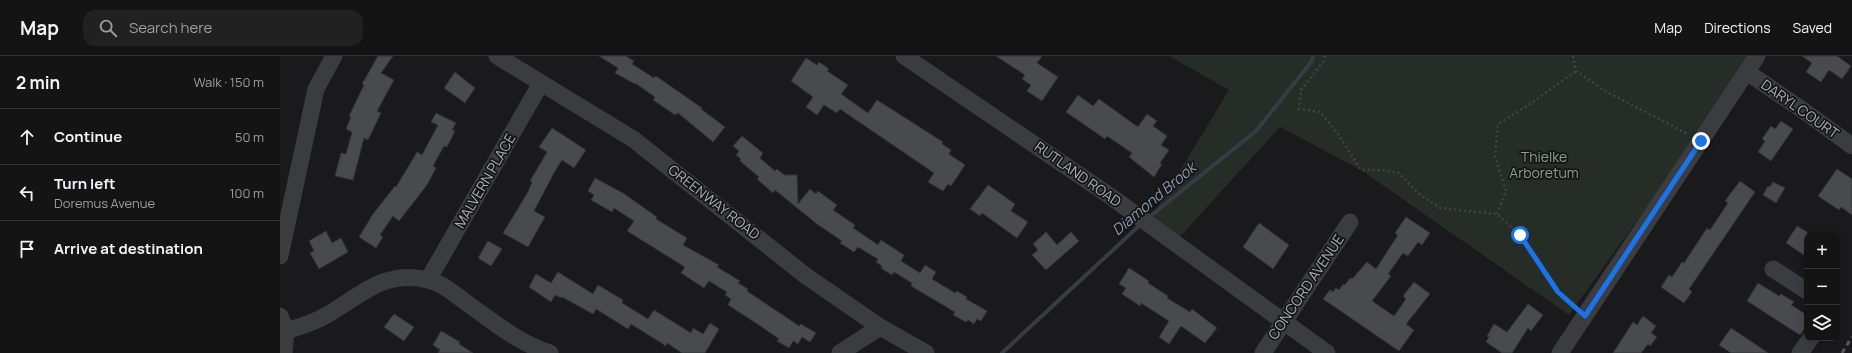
<!DOCTYPE html>
<html lang="en">
<head>
<meta charset="utf-8">
<style>
  :root { --surface:#141415; --page:#212122; --text:#f1f3f6; --muted:#9d9ea0; --line:#333334 }
  body { margin:0; font-family:Manrope,sans-serif; background:var(--page); color:var(--text) }
  .controls { position:absolute; right:12px; bottom:12px; display:grid; overflow:hidden; border-radius:8px; box-shadow:0 2px 10px #0003 }
  .controls button { width:36px; height:36px; display:grid; place-items:center; padding:0; border:0; border-bottom:1px solid var(--line); background:var(--surface); color:var(--text); font:20px sans-serif }
  .stop { position:absolute; width:12px; height:12px; margin:-9px; border:3px solid #1a73e8; border-radius:50%; background:#fff }
  .stop.end { background:#1a73e8; border-color:#fff; box-shadow:0 1px 4px #0008 }
  .list { margin:0; padding:0; list-style:none }
  h2 { display:flex; justify-content:space-between; align-items:center; height:52px; margin:0; padding:0 16px; font-size:17px }
  h2 small { font-size:13px; font-weight:400; color:var(--muted) }
  .list li { display:grid; grid-template-columns:26px 1fr auto; gap:12px; align-items:center; box-sizing:border-box; height:56px; padding:0 16px; border-top:1px solid var(--line) }
  .list b { display:block; font-size:15px; white-space:nowrap }
  .list p { margin:0; font-size:13px; white-space:nowrap; color:var(--muted) }
  .list em { font-size:13px; font-style:normal; color:var(--muted) }
  .icon { flex:none; width:22px; height:22px; fill:none; stroke:currentColor; stroke-width:2; stroke-linecap:round; stroke-linejoin:round }
  .map { position:relative; flex:none; width:1572px; height:297px; overflow:hidden }
  header { display:flex; align-items:center; gap:24px; box-sizing:border-box; height:56px; padding:0 20px; background:var(--surface); border-bottom:1px solid var(--line) }
  header strong { font-size:19px }
  nav { display:flex; gap:22px; margin-inline-start:auto; font-size:14px }
  .search { width:280px; height:36px; background:var(--page); display:flex; align-items:center; gap:10px; box-sizing:border-box; padding:0 14px; border-radius:12px; color:var(--muted); font-size:15px }
  main { display:flex }
  aside { flex:1; background:var(--surface) }
  .map>svg:first-child { display:block }
  .green { fill:#262d27 }
  .lines { fill:none; stroke-linecap:round; stroke-linejoin:round }
  .stream { stroke:#353c44; stroke-width:4 }
  .building { fill:#494a4e; stroke:#343437 }
  .path { stroke:#414347; stroke-width:2.5; stroke-dasharray:2 3; stroke-linecap:butt }
  .minor { stroke:#3b3c40; stroke-width:17 }
  .rail { stroke:#54565b; stroke-width:3; stroke-dasharray:5 4; stroke-linecap:butt }
  .route { stroke:#1a73e8; stroke-width:5 }
  .labels { text-anchor:middle; stroke-width:3.5; stroke-linejoin:round; paint-order:stroke }
  .street-label { font-size:14px; fill:#aeb1ba; stroke:#151517 }
  .park-label { font-size:14px; fill:#87a28a; stroke:#151517 }
  .water-label { font-size:15px; font-style:italic; fill:#899cb1; stroke:#151517 }
</style>
</head>
<body>
<header>
<strong>Map</strong>
<div class="search"><svg class="icon" aria-label="search" viewBox="0 0 24 24"><circle cx="10" cy="10" r="6"/><path d="M15 15l6 6"/></svg>Search here</div>
<nav><a>Map</a><a>Directions</a><a>Saved</a></nav>
</header>
<main>
<aside>
<h2>2 min<small>Walk · 150 m</small></h2>
<ul class="list">
<li><svg class="icon" aria-label="ahead" viewBox="0 0 24 24"><path d="M12 20V5M6 11l6-6 6 6"/></svg><div><b>Continue</b></div><em>50 m</em></li>
<li><svg class="icon" aria-label="left" viewBox="0 0 24 24"><path d="M17 20v-9H6M10 6l-5 5 5 5"/></svg><div><b>Turn left</b><p>Doremus Avenue</p></div><em>100 m</em></li>
<li><svg class="icon" aria-label="arrive" viewBox="0 0 24 24"><path d="M6 21V4h12l-3 4 3 4H6"/></svg><div><b>Arrive at destination</b></div></li>
</ul>
</aside>
<div class="map">
<svg width="1572" height="297" viewBox="0 0 1572 297">
  <rect width="100%" height="100%" fill="#1a1a1c"/>
  <path class="green" d="M889,0H1476L1289,259L1081,114L1000,71L895,186L868,167L949,34Z"/>
  <g class="lines">
    <g class="stream">
      <path d="M868,162L976,75L1032,5L1033,0"/>
      <path d="M722,297L861,168"/>
    </g>
  </g>
  <g class="building">
    <path d="M98,0H113L101,17L114,24L97,55L101,57L88,84L84,82L73,124L55,120L61,97L66,98L72,76L66,73L71,61L69,60L84,29L82,28Z"/>
    <path d="M319,0H346L354,5L352,8L374,22L376,20L422,52L421,53L445,71L433,86L398,57L395,59L373,44L375,41L355,27V28L335,17L338,12Z"/>
    <path d="M716,0H762L757,7L778,21L762,45L747,35L751,29L742,23L745,19Z"/>
    <path d="M1522,0H1557L1571,10L1562,23L1549,14L1541,26L1526,16L1532,7Z"/>
    <path d="M526,2L537,9L539,6L549,13L547,15L568,29L561,38L588,57L597,44L663,86L662,88L671,94L669,98L685,109L671,130L668,128L663,135L648,126L654,117L560,53L557,57L544,49L537,59L526,51L533,41L511,25Z"/>
    <path d="M175,16L195,32L185,47L164,32Z"/>
    <path d="M798,39L813,50L819,43L858,71L867,58L877,65L873,70L887,80L881,89L889,94L880,107L882,108L874,121L849,101L852,97L827,80L825,83L786,56Z"/>
    <path d="M156,57L176,67L172,74L175,75L167,91L164,90L153,110L156,112L147,129L119,165L113,160L100,179L103,181L96,192L79,181L93,158L115,130L116,131L137,96L142,99L158,69L151,66Z"/>
    <path d="M1501,65L1513,73L1491,105L1478,96L1485,85L1482,83L1491,70L1495,73Z"/>
    <path d="M272,72L306,94L294,112L282,104L275,115L254,155L265,161L248,191L223,177L248,136L252,126L250,125L267,96L259,91Z"/>
    <path d="M462,80L483,97L480,102L495,115L497,113L504,119H517L518,148L530,133L536,138L538,135L557,149L553,154L575,169L573,172L598,189L601,184L624,199L621,205L640,217L645,209L656,216L652,223L675,237L677,235L687,241L686,243L707,255L701,265L697,263L694,268L688,264L686,266L673,259L675,256L631,230L632,227L614,216L612,219L601,212L602,210L596,206L598,203L578,191L574,196L560,187L562,185L537,168L495,134L493,137L477,123L479,121L460,105L461,103L456,99L459,95L453,90Z"/>
    <path d="M1557,113L1572,123V159L1561,151L1559,154L1538,140Z"/>
    <path d="M315,122L343,137L377,161L376,163L407,182L403,189L439,209L437,211L460,225L458,227L468,233L467,235L519,270L521,268L536,277L530,286L522,281L518,288L513,285L509,292L497,285L499,283L479,269L448,249L451,243L445,239L447,236L429,225L424,232L401,217L405,211L347,175L354,165L334,152L332,156L311,144L314,139L308,135Z"/>
    <path d="M1460,125L1475,136L1409,233L1412,236L1404,247L1381,231L1389,219L1392,221L1402,206L1404,207L1427,172L1430,174L1448,147L1445,145Z"/>
    <path d="M1493,126L1505,132L1496,147L1483,139L1488,130L1490,131Z"/>
    <path d="M708,129L735,148L731,155L748,166L737,182L702,157L700,160L690,153Z"/>
    <path d="M1126,161L1150,177L1142,189L1138,186L1128,200L1123,197L1108,218L1111,220L1092,245L1114,260L1126,243L1123,240L1134,226L1150,238L1126,268L1134,274L1119,295L1043,243L1050,234L1053,236L1056,232L1059,234L1063,228L1065,229L1070,222L1072,223L1087,206L1096,213L1118,179L1115,177Z"/>
    <path d="M979,167L1009,189L993,213L963,191Z"/>
    <path d="M1517,170L1527,176V201L1506,187Z"/>
    <path d="M46,175L52,187L61,182L68,196L39,213L30,197L34,195L29,185Z"/>
    <path d="M766,176L777,189L791,176L799,185L766,214L752,199L758,194L753,188Z"/>
    <path d="M208,185L222,193L211,210L198,202Z"/>
    <path d="M849,212L869,225L868,227L888,240L887,242L910,256L912,253L937,272L925,287L901,270L889,288L879,281L889,265L861,247L860,250L842,238L846,232L839,228Z"/>
    <path d="M278,216L313,238L318,229L343,244L342,247L368,263L374,254L411,277L413,272L423,278L430,267L439,273L425,297H402L387,287L386,290L351,268L348,273L316,253L313,258L282,241L281,242L275,239L271,246L249,231L256,218L271,227Z"/>
    <path d="M1478,227L1499,240L1501,238L1514,246L1511,249L1527,259V269L1520,279L1467,245Z"/>
    <path d="M1248,248L1263,259L1251,275L1248,272L1232,297H1222L1206,286L1209,281L1207,280L1214,268L1227,276Z"/>
    <path d="M114,258L134,271L124,285L104,271Z"/>
    <path d="M1363,260L1376,270L1371,277L1377,281L1370,290L1368,288L1361,297H1333L1353,266L1357,269Z"/>
    <path d="M1451,272L1472,286L1488,297H1451L1439,289Z"/>
    <path d="M161,275L180,286L179,288L193,297H158L160,294L153,289Z"/>
  </g>
  <g class="lines">
    <g class="path">
      <path d="M1045,0L1043,6L1021,34L1019,53L1040,56L1058,78L1081,114H1101L1119,117L1138,137L1160,152L1217,158L1240,179L1278,236L1294,251"/>
      <path d="M1293,0L1296,15L1325,35L1408,78"/>
      <path d="M1217,158L1226,135L1215,100L1218,68L1250,48L1296,15"/>
    </g>
    <g class="minor">
      <path d="M217,0L353,83L526,220L600,271L646,297"/>
      <path d="M624,0L830,140L1047,297"/>
      <path d="M1467,16L1524,55L1572,90"/>
      <path d="M0,200L36,33L54,0"/>
      <path d="M1493,213L1527,235"/>
      <path d="M148,224L261,27"/>
      <path d="M0,260L6,275L4,297"/>
      <path d="M6,275C19,271 33,267 45,260C65,249 82,234 103,226C117,221 133,220 148,224C162,227 173,237 184,245C211,264 238,287 270,297"/>
      <path d="M560,297L600,271"/>
      <path d="M983,297L1070,166"/>
      <path d="M1280,297L1477,0"/>
      <path d="M1520,297L1531,282"/>
    </g>
    <path class="rail" d="M1562,297L1572,281"/>
  </g>
  <g class="lines">
    <path class="route" d="M1240,179L1278,236L1305,260L1421,85"/>
  </g>
  <g class="labels">
    <g class="street-label">
      <text transform="translate(1520 53) rotate(35)" y="5">DARYL COURT</text>
      <text transform="translate(798 118) rotate(35)" y="5">RUTLAND ROAD</text>
      <text transform="translate(205 125) rotate(-60)" y="5">MALVERN PLACE</text>
      <text transform="translate(434 146) rotate(38)" y="5">GREENWAY ROAD</text>
      <text transform="translate(1026 231) rotate(-56)" y="5">CONCORD AVENUE</text>
    </g>
    <g class="park-label">
      <text x="1264" y="106">Thielke<tspan x="1264" dy="16">Arboretum</tspan></text>
    </g>
    <g class="water-label">
      <text transform="translate(874 143) rotate(-40)" y="5">Diamond Brook</text>
    </g>
  </g>
</svg>
<div class="controls">
<button>+</button>
<button>−</button>
<button><svg class="icon" aria-label="layers" viewBox="0 0 24 24"><path d="M12 4l9 5-9 5-9-5zM3 14l9 5 9-5"/></svg></button>
</div>
<div class="stop" style="left:1240px;top:179px"></div>
<div class="stop end" style="left:1421px;top:85px"></div>
</div>
</main>
</body>
</html>
